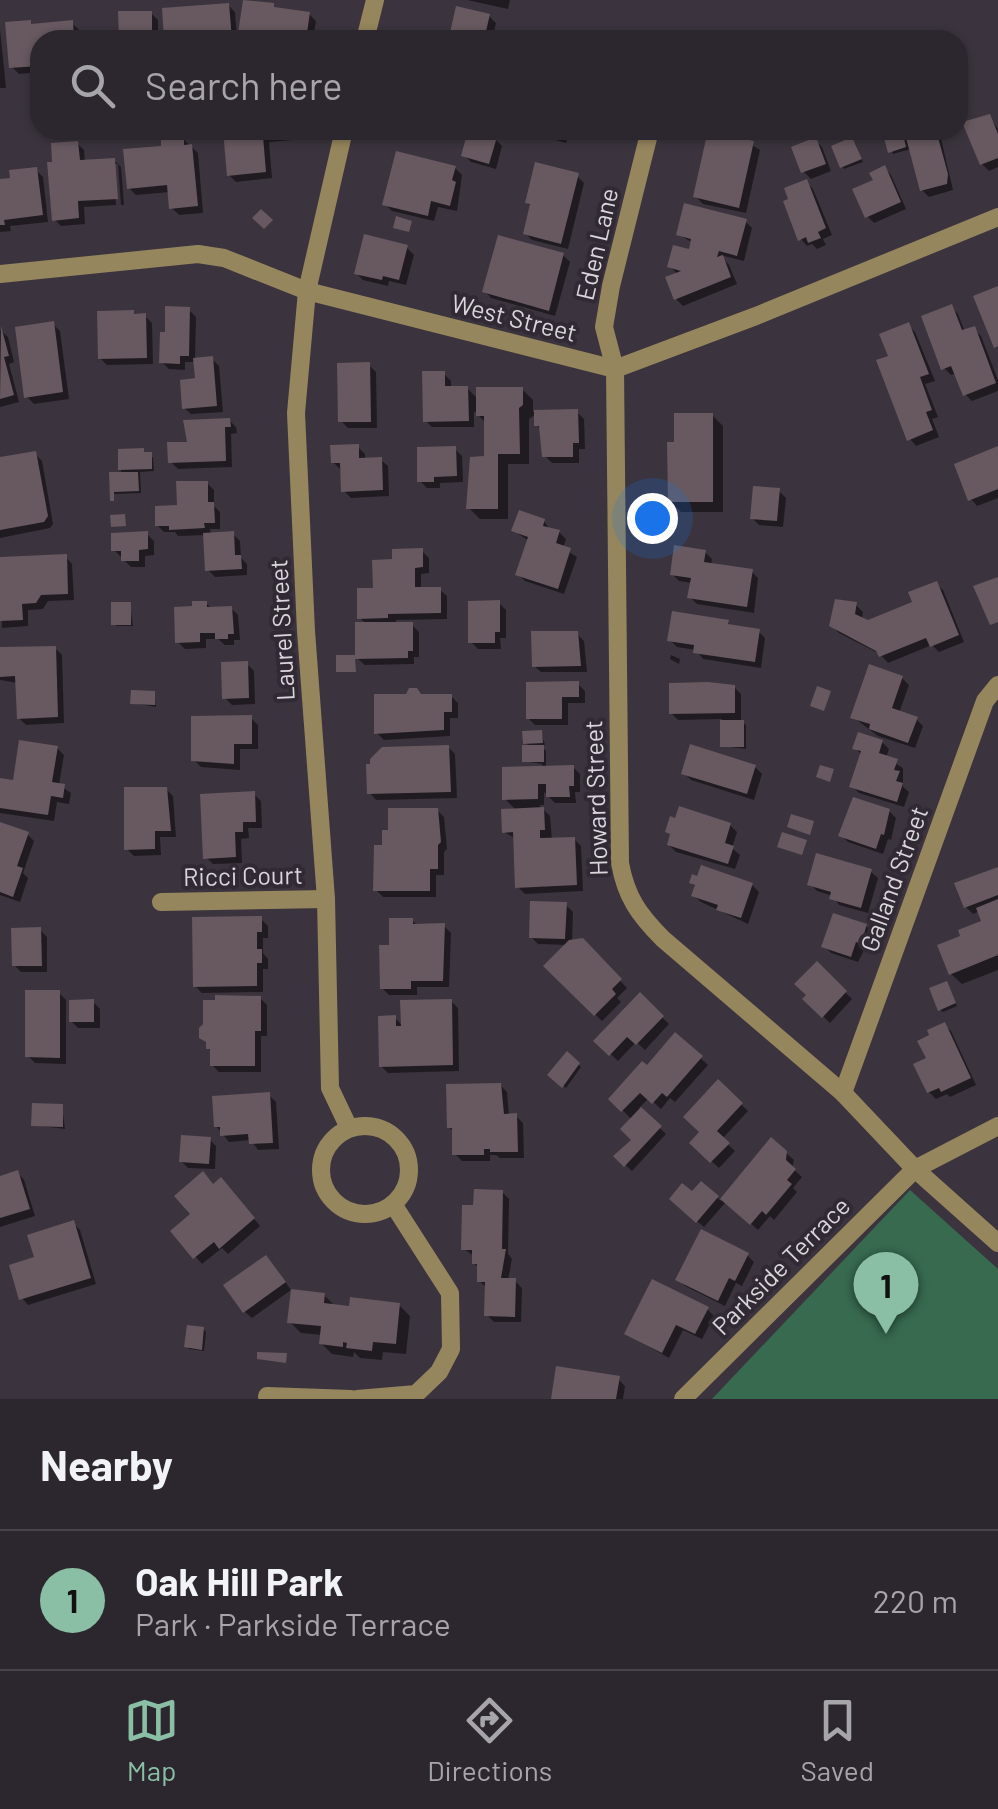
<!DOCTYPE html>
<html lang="en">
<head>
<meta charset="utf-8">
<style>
  :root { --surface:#2c272e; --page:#342f36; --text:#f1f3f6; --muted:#a6a5aa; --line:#48444a; --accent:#8abfa5 }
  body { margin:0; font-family:Barlow,sans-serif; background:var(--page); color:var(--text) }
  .you { position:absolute; left:652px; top:518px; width:35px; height:35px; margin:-25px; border:8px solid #fff; border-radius:50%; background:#1a73e8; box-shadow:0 0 0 15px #1a73e833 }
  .badge { display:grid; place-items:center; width:65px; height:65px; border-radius:50%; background:var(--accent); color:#111; font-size:32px; font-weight:700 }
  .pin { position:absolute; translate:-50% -82px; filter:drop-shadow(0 2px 5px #0008) }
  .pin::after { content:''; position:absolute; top:52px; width:35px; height:30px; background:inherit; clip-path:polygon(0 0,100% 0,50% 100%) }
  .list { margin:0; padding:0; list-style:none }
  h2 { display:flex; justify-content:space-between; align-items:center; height:130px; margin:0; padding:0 40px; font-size:42px }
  h2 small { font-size:32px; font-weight:400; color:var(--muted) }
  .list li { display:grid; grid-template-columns:65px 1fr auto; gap:30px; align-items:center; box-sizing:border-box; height:140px; padding:0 40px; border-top:2px solid var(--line) }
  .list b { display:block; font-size:38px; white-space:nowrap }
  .list p { margin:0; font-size:32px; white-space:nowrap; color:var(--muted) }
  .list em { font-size:32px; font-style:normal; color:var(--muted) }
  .icon { flex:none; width:55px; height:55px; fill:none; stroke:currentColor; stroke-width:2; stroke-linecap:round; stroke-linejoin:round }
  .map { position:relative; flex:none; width:998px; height:1399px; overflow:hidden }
  .search { position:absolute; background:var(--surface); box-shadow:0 2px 8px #0004; left:30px; right:30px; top:30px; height:110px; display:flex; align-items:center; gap:25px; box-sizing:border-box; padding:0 35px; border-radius:30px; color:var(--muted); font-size:38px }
  .sheet { height:270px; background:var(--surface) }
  nav { display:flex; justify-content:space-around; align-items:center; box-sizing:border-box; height:140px; border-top:2px solid var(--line); background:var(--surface); font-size:28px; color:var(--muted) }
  nav a { display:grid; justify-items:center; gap:5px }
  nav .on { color:var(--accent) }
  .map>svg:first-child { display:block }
  .green { fill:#376a4f }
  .shadow { fill:#0007 }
  .building { fill:#67595f }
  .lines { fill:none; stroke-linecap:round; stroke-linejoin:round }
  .minor { stroke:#96865d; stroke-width:18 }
  .labels { text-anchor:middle; stroke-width:8; stroke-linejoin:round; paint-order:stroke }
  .street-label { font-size:25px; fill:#dad6dc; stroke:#312a34 }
</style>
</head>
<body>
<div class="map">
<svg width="998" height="1399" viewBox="0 0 998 1399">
  <rect width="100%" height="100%" fill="#3b343e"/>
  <path class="green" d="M910,1190L998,1269V1399H712Z"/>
  <g class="shadow">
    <path d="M467,0H510L508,9Z"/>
    <path d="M228,5L235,12L237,40L309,14L316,21L313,40H166Z"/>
    <path d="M151,13L158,20V40H121Z"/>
    <path d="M489,16L496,23L492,40H420H451Z"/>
    <path d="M72,23L79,30L80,40H40V72L19,74L12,67L8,25Z"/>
    <path d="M0,29L6,88H0Z"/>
    <path d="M989,117L998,129V167L989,171L982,164Z"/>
    <path d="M225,130H292L293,140L269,142L272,178L236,182L229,175Z"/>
    <path d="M532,130H570L566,143L537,135Z"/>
    <path d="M711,130H749L747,142L760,150L746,213L703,204L696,197Z"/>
    <path d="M885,130H939L953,190L929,197L922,190L911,149L893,154Z"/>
    <path d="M183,139L198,153L203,213L179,215L172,208L170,192L136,195L129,188L164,148Z"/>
    <path d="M495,139L502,146L496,169L471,162L464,155Z"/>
    <path d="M815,140L822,147L831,171L811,179L804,172Z"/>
    <path d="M77,143L84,150L85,162L114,160L118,164H113L116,205L84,207L85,224L61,226L54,219Z"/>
    <path d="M855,143L863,162L844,169L842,166Z"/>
    <path d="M118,164L121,167L124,205H121Z"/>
    <path d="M455,168L462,175L457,211L438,207L434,221L392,211L385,204Z"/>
    <path d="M885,168L891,175L906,209L874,223L867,216L876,182Z"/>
    <path d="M36,170L43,177L48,222L10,226L11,231L0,232V182Z"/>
    <path d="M577,176L584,183L568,249L532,240L525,233L532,207L527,202Z"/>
    <path d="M806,182L813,189L832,235L823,239L826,245L817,249L812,244L807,246L801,239L792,200Z"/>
    <path d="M745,221L752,228L744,261L720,255L729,265L737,284L683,306L676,299L678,275L670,266L691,252L693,243L678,234Z"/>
    <path d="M407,248L414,255L406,285L389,281L388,286L363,280L356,273Z"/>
    <path d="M563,255L570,262L555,316L491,298L485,291Z"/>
    <path d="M951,307L958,314L965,332L974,329L981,336L998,380V391L972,401L965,394L957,373L951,375L944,368Z"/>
    <path d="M189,310L196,317L195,360L212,359L219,366L223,412L191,414L184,408L198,381L196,362H185V370L169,369L162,362L167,335Z"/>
    <path d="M133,312L136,316H145L152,323L153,364L107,365L100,358Z"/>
    <path d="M53,324L60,331L69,399L34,404L27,397Z"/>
    <path d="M908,325L915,332L935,381L925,384L938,417L932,419L939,437L916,446L910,439L891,358Z"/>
    <path d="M0,330L8,337L14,362L9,364L19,402L0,407Z"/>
    <path d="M369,365L376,372L377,428H348L341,421Z"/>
    <path d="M444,374L451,381V388H467L479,400L522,389L533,400V412H577L584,419L585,449H579V463H552L545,456L542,430L536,425V414L529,419V464H508V519H480L469,508L487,459L486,423L474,411V427H432L425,420Z"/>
    <path d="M712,415L723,426V512H681L670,501L677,445Z"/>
    <path d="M229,420L236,427L237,433L231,434L232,467L178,469L171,462L190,444Z"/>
    <path d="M358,447L365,454V460H381L388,466L389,496L351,498L344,491L340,469L333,462Z"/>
    <path d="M998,448V498L977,506L971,499Z"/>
    <path d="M455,449L462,456L463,482L440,483V488H427L420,481Z"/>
    <path d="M120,451L153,457L154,471L140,472L141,493L115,494L112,491L121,475Z"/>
    <path d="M35,454L42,461L53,524L50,528L0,538V460Z"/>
    <path d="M207,483L214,490V506L220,512V529H210L211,535L233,534L240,541L241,558L247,564V575L215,577L208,570L206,535L178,536L175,532H164L157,525Z"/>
    <path d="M779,491L786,498L783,527L759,525L752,518Z"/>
    <path d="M544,521L550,530L559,532L566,539L563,548L577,557L564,594L525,581L518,574L529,541L514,531Z"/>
    <path d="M147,534L154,541V555L145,556V567H131L114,550Z"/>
    <path d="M422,551L429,558V573L421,574V590H440L447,596V619L396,620V625H412L419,632V657H414V664L365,665L357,658L367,625L360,618L395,562Z"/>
    <path d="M705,552L712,559L711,566L751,571L758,578L754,613L697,604L690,597L692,583L679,581L672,574Z"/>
    <path d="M66,557L72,564L74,600L48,601L43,609L28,610V626L2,628L0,559Z"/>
    <path d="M936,584L943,590L964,642L939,652L932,645L888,663L880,654L839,633L832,626L856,605L863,612L862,620L868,623L915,604Z"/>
    <path d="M206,603L212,609L231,608L238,615L240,640H234V645H225L218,639H206V648L185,649L178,642Z"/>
    <path d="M499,603L506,610V638H500L501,649H478L471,642Z"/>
    <path d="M130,604L133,626H117L114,624Z"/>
    <path d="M727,622L733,628L758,631L765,638L761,668L703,659L696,650L677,647L670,640Z"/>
    <path d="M577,634L584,641L587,672H541L534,666Z"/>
    <path d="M55,648L62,655L64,723L26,725L19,718L18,683L0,680V650Z"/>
    <path d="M671,655L680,659L679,664L670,659Z"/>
    <path d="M247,664L254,671L255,704L232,705L225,698Z"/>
    <path d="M902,678L909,685L899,713L916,719L923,726L915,748L878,736L853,717Z"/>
    <path d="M578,684L585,691V703H568V725H535L528,718Z"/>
    <path d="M734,687L741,694V722L746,725V749L722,746V719L678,720L671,713Z"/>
    <path d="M154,694L156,707L132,703Z"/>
    <path d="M421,696H451L458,703V718H450V736L384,740L377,733Z"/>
    <path d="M251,718L258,725V749H240V770L201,767L194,760Z"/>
    <path d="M541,732L545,745H540L546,751V768L573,767L580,774V792H575L576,803H555L544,792V805H539L550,816L552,840L574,839L581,846L583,891L525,894L518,887L516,839L504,832L516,810L505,799L542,768V764L524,761L531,748L525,742Z"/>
    <path d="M882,742L889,749L886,758L903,768V787L909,792L904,807L859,793L852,786L862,755L855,748Z"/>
    <path d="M448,747L455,754L457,798L376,800L370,793Z"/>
    <path d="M57,748L64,755L59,785L71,793L69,804L57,802L54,821L0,813V781L15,783Z"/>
    <path d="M755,767L762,774L754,800L691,780L684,773Z"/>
    <path d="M166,789L173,796L176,837H160L161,855L134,856L127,849Z"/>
    <path d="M254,794L261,801L262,828H248L249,838L241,839L242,863L213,864L206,857Z"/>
    <path d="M437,810L444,817L447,849L444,852V875H436V897H383L376,890L384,847Z"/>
    <path d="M889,811L896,818L891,840L888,839L883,854L848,842L841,835Z"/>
    <path d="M0,825L27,834L34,841L23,873L28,878L20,902L0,895Z"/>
    <path d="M730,825L737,832L732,848L740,855L735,869L676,852L669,845Z"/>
    <path d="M998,869V970L962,984L951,974L964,937L984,923L980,911L973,914L966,907Z"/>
    <path d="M871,872L878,878L868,913L839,905L833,896L817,891L810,884Z"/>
    <path d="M692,883L752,885L759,892L748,924L701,902L694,896L696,887Z"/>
    <path d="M566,905L573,912L572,942L582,941L627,988L617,998L621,1002L602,1021L547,966L568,945L538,944L531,937Z"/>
    <path d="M261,919L268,926V938H263V953L268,959V969H263V992L202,993L195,986Z"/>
    <path d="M412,920L418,926H444L451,933L449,987H417V995H389L382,988L392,948Z"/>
    <path d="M866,926L873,933L858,962L831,953L824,946Z"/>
    <path d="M40,930L47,937V972H21L14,965Z"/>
    <path d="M817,965L852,999L830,1023L806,999Z"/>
    <path d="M947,984L957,1006L943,1012L940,1009Z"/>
    <path d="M59,993L66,1000V1064L35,1063L28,1056Z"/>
    <path d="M640,996L669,1024L645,1050L636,1042L618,1061L597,1041Z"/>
    <path d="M260,998L267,1005V1036H261V1072H219L212,1065V1052L208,1048Z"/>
    <path d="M451,1001L458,1008L459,1071L388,1073L381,1066L395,1018L404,1027Z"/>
    <path d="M93,1002L100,1009V1028H78L71,1021Z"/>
    <path d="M944,1025L951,1031L976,1085L950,1097L947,1094L936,1099L929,1092V1060Z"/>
    <path d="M676,1036L708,1065L675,1102L670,1098L661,1109L649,1098L639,1108L666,1134L632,1171L616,1156L635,1140L632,1120L611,1098L647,1069Z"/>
    <path d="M568,1055L581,1067L566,1088L550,1074Z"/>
    <path d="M718,1083L748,1111L722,1139L735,1151L719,1168L692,1143L702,1132Z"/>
    <path d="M500,1085L507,1092L509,1116H516L523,1123L524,1158H500L496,1155H490V1161H462L455,1154L454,1132L449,1127Z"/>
    <path d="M269,1095L276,1102L279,1149L258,1150L251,1140L229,1142L216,1126Z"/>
    <path d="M62,1106L65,1129L34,1125Z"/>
    <path d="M209,1139L216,1146L215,1169L188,1168L181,1161Z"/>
    <path d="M772,1141L794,1160L792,1168L802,1177L793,1188L797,1192L774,1220L770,1216L758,1230L726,1202L704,1227L679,1206L702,1184L721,1201Z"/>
    <path d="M18,1173L24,1180L35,1216L0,1227V1179Z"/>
    <path d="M214,1186L228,1187L260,1226L228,1254L222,1248L202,1264L173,1231L193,1214Z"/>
    <path d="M502,1192L509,1199L508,1254L512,1259L508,1280L515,1281L522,1288L521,1322H494L487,1315V1288L479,1281V1268L474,1263V1256L464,1249L476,1208Z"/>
    <path d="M73,1223L80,1230L96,1284L28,1305L22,1298L37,1259Z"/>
    <path d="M747,1255L754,1262L742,1286L736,1283L725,1306L685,1286L678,1279Z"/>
    <path d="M273,1265L291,1290L252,1318L245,1312Z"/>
    <path d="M324,1295L336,1307L399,1305L410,1316L406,1354L383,1352L382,1360L360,1358L354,1352L353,1357L332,1354L321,1343L322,1335L301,1333L290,1322Z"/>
    <path d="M707,1309L714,1316L702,1339L683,1330L669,1358L627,1334Z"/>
    <path d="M203,1329L206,1332L204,1351L189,1349L187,1346Z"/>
    <path d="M618,1379L625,1386L623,1399H554Z"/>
  </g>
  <g class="building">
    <path d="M243,0L274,3V7L310,12L306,40H237Z"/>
    <path d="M229,3L232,40H164L162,8Z"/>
    <path d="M456,6L490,14L484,40H417L420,30L449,37Z"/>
    <path d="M118,11H152V40H119Z"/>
    <path d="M31,20V24L73,20L74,40H40V66L9,68L5,22Z"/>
    <path d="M990,114L998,134V158L980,165L962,122Z"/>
    <path d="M223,130H287V134L263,136L266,172L227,176Z"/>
    <path d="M468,130L497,137L489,164L461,156Z"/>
    <path d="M535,130H562L559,138Z"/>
    <path d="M708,130H742L740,138L754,141L739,208L693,197Z"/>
    <path d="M882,130H902L906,147L888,153Z"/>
    <path d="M904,130H936L948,174L947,184L920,191Z"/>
    <path d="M184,136V145L192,144L198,206L169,209L167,185L127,189L123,149L161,146V138Z"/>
    <path d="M816,137L826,164L801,173L791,147Z"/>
    <path d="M852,137L862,159L840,168L831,146Z"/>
    <path d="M78,141L80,160L115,158L118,199L78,201L79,218L52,221L47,162H52L51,143Z"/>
    <path d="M396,151L456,166L452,180L456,182L450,206L431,201L428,216L382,205Z"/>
    <path d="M535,162L579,173L561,244L523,234L530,204L525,203Z"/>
    <path d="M885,165L901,202L865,218L852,189L873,180L869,173Z"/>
    <path d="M37,167L43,215L4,220L5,225H0V179L10,178L9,170Z"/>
    <path d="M807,179L826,228L818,232L821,238L808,243L806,237L798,241L783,201L788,199L784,188Z"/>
    <path d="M684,203L747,219L737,256L719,251L717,257L723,255L731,277L674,300L665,277L681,271L667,267L673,245L689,249L691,239L676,235Z"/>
    <path d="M261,209L273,220L264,229L252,218Z"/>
    <path d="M396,216L412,221L409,232L393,228Z"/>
    <path d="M364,234L408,245L399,280L383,276L382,280L354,274Z"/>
    <path d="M498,235L564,253L549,311L482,292Z"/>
    <path d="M998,286V346L994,348L973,296Z"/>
    <path d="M952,304L962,330L975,326L996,383L963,396L951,366L941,370L921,316Z"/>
    <path d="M165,306L190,307L189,356H180V364L159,363L160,332H165Z"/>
    <path d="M134,310V314L146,313L147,358L98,359L97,311Z"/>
    <path d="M54,321L63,392L24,398L15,327Z"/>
    <path d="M909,322L929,374L920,377L932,410L926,412L933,430L907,441L876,360L888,356L879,334Z"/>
    <path d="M1,326L9,356L4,357L14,395L0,399Z"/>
    <path d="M213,356L217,406L182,409L180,380L195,378L193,358Z"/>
    <path d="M370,362L371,422H338L337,363Z"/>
    <path d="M422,371H445V386H468L469,421L423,422Z"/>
    <path d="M476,387H523V405L519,408L520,454H498V509H466L470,457L484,456V416H476Z"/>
    <path d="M578,409L579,443H573V457H542L539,426H534V410Z"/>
    <path d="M674,413H713V502H668L667,442H674Z"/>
    <path d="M230,418L231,427H225L226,461L168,463L167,442H187L183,420Z"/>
    <path d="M359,444V458L382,457L383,490L341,492L340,463H331L330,445Z"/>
    <path d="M456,446L457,476L434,477V482H417V447Z"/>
    <path d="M998,446V489L968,501L954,464Z"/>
    <path d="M144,448V452H152V469L118,470V449Z"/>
    <path d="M36,451L48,516L44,522L0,530V457Z"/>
    <path d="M109,472H138L139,491L114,492V501H110Z"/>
    <path d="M176,481H208V502H214L215,523H204L205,528L169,530V526H155V506L177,505Z"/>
    <path d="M753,486L780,488L777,521L750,519Z"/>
    <path d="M519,510L545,519L543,526L560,530L556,543L571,548L558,589L515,575L528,537L511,531Z"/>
    <path d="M125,514L126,526L111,527L110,515Z"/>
    <path d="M148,531V549L139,550V561H121V551H111V533Z"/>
    <path d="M234,531L235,555H241L242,569L205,571L203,533Z"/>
    <path d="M674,545L706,550L704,562L753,569L747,607L687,598L691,578L670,575Z"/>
    <path d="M423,548V567L415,568V587H441V613L388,614V618L357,619V588H373L372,560L392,559V549Z"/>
    <path d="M67,554L68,594L41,595L36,603L22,604L23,620L0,621V557Z"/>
    <path d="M998,577V622L990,625L973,586Z"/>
    <path d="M937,581L959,635L930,647L926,638L879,657L876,651L829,626L835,599L857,602L855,614L868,620L912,602L908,592Z"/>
    <path d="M500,600V632H495V643H468V601Z"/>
    <path d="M192,601H207V607L232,606L234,634H228V639H215V633H200V642L175,643L174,607L192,606Z"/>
    <rect x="111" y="602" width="20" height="23"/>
    <path d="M672,611L729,620L728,624L760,629L755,662L693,653L694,645L667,641Z"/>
    <path d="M355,622H413V651H408V658L355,659L356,672H336V655H355Z"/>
    <path d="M531,631H578L581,666L532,667Z"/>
    <path d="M56,646L58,717L17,719L15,676L0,677V647Z"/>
    <path d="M248,661L249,698L222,699L221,662Z"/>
    <path d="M869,664L903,676L892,708L918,717L908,743L869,729L870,724L850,718Z"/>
    <path d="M579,681V697H562V719H526V682Z"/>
    <path d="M708,682L735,685V713L669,714V683Z"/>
    <path d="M817,686L831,691L824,711L810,706Z"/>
    <path d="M409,688H417L421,694H452V712H444V730L374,734V694H406Z"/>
    <path d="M131,690L155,691V705L130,704Z"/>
    <path d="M252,715V744H234V764L191,761V716Z"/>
    <rect x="720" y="720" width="24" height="27"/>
    <path d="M542,730L543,743L523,744L522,731Z"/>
    <path d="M858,732L883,740L879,753L898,759L894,770L900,771L896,781L903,783L897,802L849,787L861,751L852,749Z"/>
    <path d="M19,740L58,746L52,782L65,784L63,798L51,796L48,815L0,808V778L13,780Z"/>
    <path d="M690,744L756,765L747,794L681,774Z"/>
    <path d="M449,745L451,792L367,794L366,764H370V759L382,747Z"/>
    <rect x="522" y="745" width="22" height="17"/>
    <path d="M574,765V786H569L570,797H546V784H538V799L502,800V767Z"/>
    <path d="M820,765L834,769L830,782L816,777Z"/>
    <path d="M124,787H167L171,831H155V849L124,850Z"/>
    <path d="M255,791L256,822H243V832H235L236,857L203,859L200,794Z"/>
    <path d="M853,797L890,809L884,835L881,834L876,849L838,836Z"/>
    <path d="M679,806L731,823L725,843L734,846L728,864L667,845L670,834L665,832L670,816L675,818Z"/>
    <path d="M544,807L545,830H540V838L575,837L577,885L515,888L513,832L502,833L501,809Z"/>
    <path d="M388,808H438L441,842L438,845V869H430V891H373L374,845H382V830H388Z"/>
    <path d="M791,814L814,821L810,835L787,827Z"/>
    <path d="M0,822L29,832L17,866L23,868L13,897L0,892Z"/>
    <path d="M782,832L807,840L802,855L777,847Z"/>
    <path d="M816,853L872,869L861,908L829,899L831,892L807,885Z"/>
    <path d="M701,865L753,883L741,918L716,910L718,905L691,896L695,885L689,883L692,874L697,876Z"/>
    <path d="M998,867V895L964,908L954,883Z"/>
    <path d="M998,899V955L949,975L937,945L960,936L958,930L981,921L976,908Z"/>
    <path d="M530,901L567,902L565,939L529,938Z"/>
    <path d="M833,913L867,924L861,944L856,942L851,957L821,947Z"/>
    <path d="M257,916H262V932H257V949H262V963H257V986L193,987L192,917Z"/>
    <path d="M389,918H413V924L445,923L443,981H411V989H380L379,945H389Z"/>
    <path d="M41,927L42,966H12L11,928Z"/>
    <path d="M583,938L622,979L612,989L616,994L594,1016L543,966L569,940Z"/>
    <path d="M817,961L847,991L822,1018L802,999L806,995L794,984Z"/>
    <path d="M947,981L956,1003L938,1011L929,988Z"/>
    <path d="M25,990H60V1058L25,1057Z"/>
    <path d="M640,992L664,1016L636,1045L627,1037L609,1056L593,1041Z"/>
    <path d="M215,995L261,996V1031H255V1066H210V1049H206V1042L199,1038V1028L203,1024V1000H215Z"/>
    <path d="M94,999V1022H69V1000Z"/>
    <path d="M452,999L453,1065L379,1067L378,1016L396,1015V1026H401L400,1000Z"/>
    <path d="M945,1022L971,1078L941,1092L939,1088L927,1093L913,1064L926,1058L917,1041L929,1035L927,1030Z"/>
    <path d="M675,1032L703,1056L667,1097L662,1093L652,1104L640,1093L621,1112L608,1099L642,1061L647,1065Z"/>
    <path d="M567,1051L580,1063L562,1088L547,1075Z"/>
    <path d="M718,1079L743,1103L717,1131L730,1143L710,1163L689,1143L699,1132L683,1117Z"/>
    <path d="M501,1083L504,1114L517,1113L518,1152H490V1149H484V1155H452V1128H447L446,1084Z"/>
    <path d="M270,1092L273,1143L249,1144L248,1134L220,1136V1127H214L212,1096Z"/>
    <path d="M32,1103L63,1104V1127L31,1126Z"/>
    <path d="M641,1107L662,1126L624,1167L613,1156L631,1140L620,1129Z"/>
    <path d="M181,1135L211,1137L209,1164L179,1162Z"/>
    <path d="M771,1137L787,1151L786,1160L796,1169L787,1180L792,1184L766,1215L762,1211L750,1225L720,1199Z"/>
    <path d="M18,1170L30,1209L0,1218V1176Z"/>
    <path d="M203,1171L213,1184L221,1177L255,1218L219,1249L214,1242L193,1259L170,1231L190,1214L174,1196Z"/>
    <path d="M701,1181L719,1196L696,1223L669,1199L682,1183L692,1191Z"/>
    <path d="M474,1189L503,1190L502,1249H506L501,1278H516L515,1317L484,1316L485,1282H477V1264H472V1250H461L462,1205H473Z"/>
    <path d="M74,1220L91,1278L19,1300L9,1265L34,1257L27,1235Z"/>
    <path d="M701,1229L749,1253L735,1281L729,1278L718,1301L675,1280Z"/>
    <path d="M266,1255L286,1282L243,1313L223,1285Z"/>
    <path d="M652,1279L709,1307L695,1334L676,1325L662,1353L624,1334Z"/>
    <path d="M291,1289L325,1293L324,1303L349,1306L350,1297L400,1303L396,1344L373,1342L372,1351L346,1348L347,1343L343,1342V1347L319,1344L321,1326L287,1323Z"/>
    <path d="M187,1325L204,1327L202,1350L184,1347Z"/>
    <path d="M257,1352L287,1353L286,1363L257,1359Z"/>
    <path d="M556,1366L620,1376L616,1399H551Z"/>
  </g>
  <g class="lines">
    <g class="minor">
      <path d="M365,40L375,0"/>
      <path d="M344,130L307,291L296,413L306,631L326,899L330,1088L349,1128"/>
      <path d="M650,130L611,286L604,327L615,369L620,863C626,897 639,915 663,939L843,1093L915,1169L998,1243"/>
      <path d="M0,274L198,254L224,258L307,291L615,369L756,316L998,217"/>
      <path d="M161,902L326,899"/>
      <path d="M843,1093L985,701L998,685"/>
      <circle cx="365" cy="1170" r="44"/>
      <path d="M267,1396L351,1399"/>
      <path d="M357,1399L416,1394L439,1372L451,1349L450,1293L393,1204"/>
      <path d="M683,1399L915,1169L998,1126"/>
    </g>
  </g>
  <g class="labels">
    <g class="street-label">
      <text transform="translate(597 244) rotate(-77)" y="9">Eden Lane</text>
      <text transform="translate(514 318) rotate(14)" y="9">West Street</text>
      <text transform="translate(282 630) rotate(-93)" y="9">Laurel Street</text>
      <text transform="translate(596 798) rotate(-92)" y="9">Howard Street</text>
      <text transform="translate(243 876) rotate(-1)" y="9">Ricci Court</text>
      <text transform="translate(894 879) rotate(-70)" y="9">Galland Street</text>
      <text transform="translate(781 1266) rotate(-45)" y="9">Parkside Terrace</text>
    </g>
  </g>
</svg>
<div class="you"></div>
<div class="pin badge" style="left:886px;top:1334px">1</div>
<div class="search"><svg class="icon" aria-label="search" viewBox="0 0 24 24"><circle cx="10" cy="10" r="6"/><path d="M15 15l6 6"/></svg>Search here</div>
</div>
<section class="sheet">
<h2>Nearby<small></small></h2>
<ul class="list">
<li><span class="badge">1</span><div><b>Oak Hill Park</b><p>Park · Parkside Terrace</p></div><em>220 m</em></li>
</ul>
</section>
<nav>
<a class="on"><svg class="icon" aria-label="map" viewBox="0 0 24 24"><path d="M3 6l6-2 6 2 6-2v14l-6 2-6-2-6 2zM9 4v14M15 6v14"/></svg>Map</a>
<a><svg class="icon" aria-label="directions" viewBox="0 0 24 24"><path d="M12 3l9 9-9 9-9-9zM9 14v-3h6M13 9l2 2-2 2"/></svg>Directions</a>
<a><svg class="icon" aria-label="saved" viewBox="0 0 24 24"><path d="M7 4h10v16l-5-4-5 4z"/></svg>Saved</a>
</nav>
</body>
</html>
